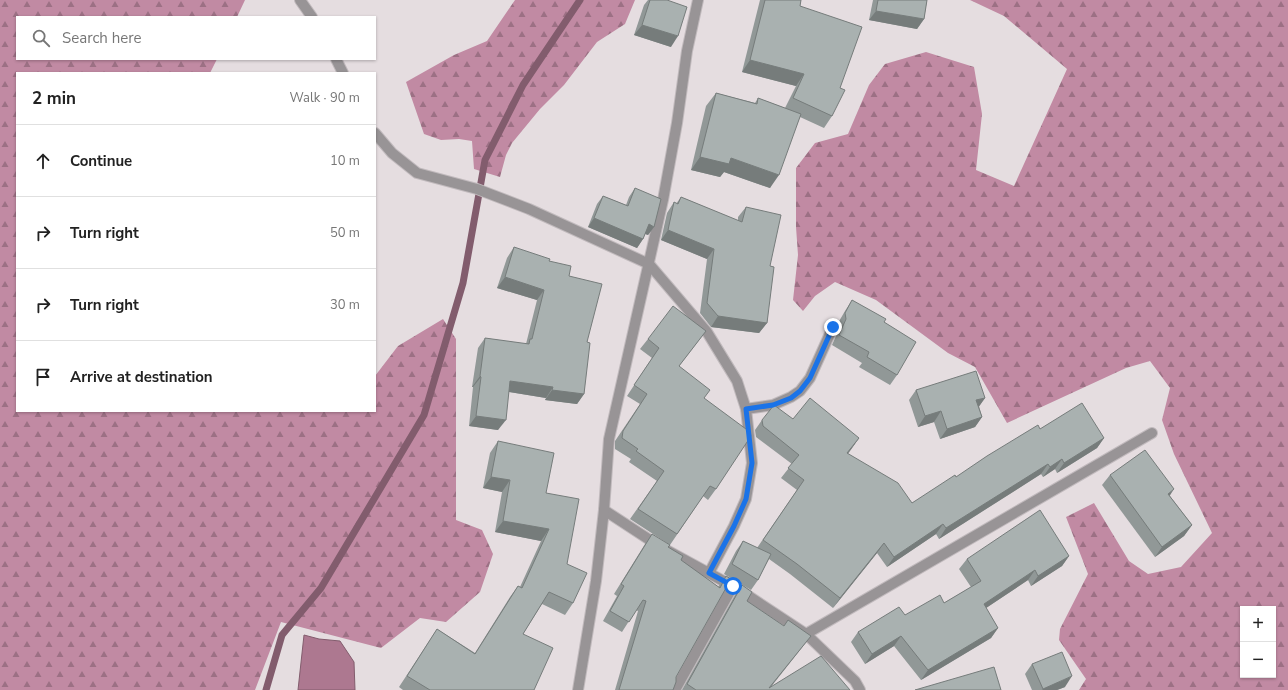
<!DOCTYPE html>
<html lang="en">
<head>
<meta charset="utf-8">
<style>
  :root { --surface:#fff; --page:#f2f2f2; --text:#222; --muted:#767676; --line:#e0e0e0 }
  body { margin:0; font-family:"Nunito Sans",sans-serif; background:var(--page); color:var(--text) }
  .controls { position:absolute; right:12px; bottom:12px; display:grid; overflow:hidden; border-radius:0px; box-shadow:0 1px 3px #0004 }
  .controls button { width:36px; height:36px; display:grid; place-items:center; padding:0; border:0; border-bottom:1px solid var(--line); background:var(--surface); color:var(--text); font:20px sans-serif }
  .stop { position:absolute; width:12px; height:12px; margin:-9px; border:3px solid #1a73e8; border-radius:50%; background:#fff }
  .stop.end { background:#1a73e8; border-color:#fff; box-shadow:0 1px 4px #0008 }
  .list { margin:0; padding:0; list-style:none }
  h2 { display:flex; justify-content:space-between; align-items:center; height:52px; margin:0; padding:0 16px; font-size:17px }
  h2 small { font-size:13px; font-weight:400; color:var(--muted) }
  .list li { display:grid; grid-template-columns:26px 1fr auto; gap:12px; align-items:center; box-sizing:border-box; height:72px; padding:0 16px; border-top:1px solid var(--line) }
  .list b { display:block; font-size:15px; white-space:nowrap }
  .list em { font-size:13px; font-style:normal; color:var(--muted) }
  .icon { flex:none; width:22px; height:22px; fill:none; stroke:currentColor; stroke-width:2; stroke-linecap:round; stroke-linejoin:round }
  .map { position:relative; flex:none; width:1288px; height:690px; overflow:hidden }
  .search { position:absolute; background:var(--surface); box-shadow:0 1px 3px #0004; left:16px; top:16px; width:360px; height:44px; display:flex; align-items:center; gap:10px; box-sizing:border-box; padding:0 14px; border-radius:0px; color:var(--muted); font-size:15px }
  .panel { position:absolute; background:var(--surface); box-shadow:0 1px 3px #0004; left:16px; top:72px; width:360px; height:340px; border-radius:0px }
  .map>svg:first-child { display:block }
  .forest { fill:url(#forest-firs); fill-rule:evenodd }
  .water { fill:#ad7890; stroke:#825c6d }
  .lines { fill:none; stroke-linecap:round; stroke-linejoin:round }
  .stream { stroke:#825c6d; stroke-width:7 }
  .minor-casing { stroke:#c1babd; stroke-width:12 }
  .minor { stroke:#989496; stroke-width:10 }
  .wall { fill:#919897 }
  .shaded-wall { fill:#767c7b }
  .building { fill:#a9b1b0; stroke:#767c7b }
  .route { stroke:#1a73e8; stroke-width:5 }
</style>
</head>
<body>
<div class="map">
<svg width="1288" height="690" viewBox="0 0 1288 690">
  <defs>
    <pattern id="forest-firs" width="22" height="20" patternUnits="userSpaceOnUse"><rect width="22" height="20" fill="#c18aa3"/><path d="M5 1l3.5 6h-7zM16 11l3.5 6h-7z" fill="#9c7084"/></pattern>
  </defs>
  <rect width="100%" height="100%" fill="#e5dde0"/>
  <g class="forest">
    <path d="M0,0H245L237,17H17V59H217L210,73H17V411H375V376L398,346L443,319L456,339V520L482,530L493,554L480,592L446,622L420,618L381,648L281,622L255,690H0Z"/>
    <path d="M515,0H635L625,24L597,42L564,85L540,109L512,143L506,155L500,177L474,169L472,141L459,139L441,140L424,134L406,82L454,55L487,41Z"/>
    <path d="M970,0H1288V690H1079L1086,679L1059,640L1060,629L1088,574L1066,517L1094,503L1129,561L1148,574L1181,567L1212,533L1174,454L1162,420L1170,388L1150,361L1126,368L1007,423L975,367L948,353L876,300L835,282L815,296L803,311L793,300L798,255L796,227V168L815,143L848,134L869,85L885,64L926,52L974,67L982,114L976,170L1014,186L1067,69L1004,16ZM1243,609H1273V675H1243Z"/>
  </g>
  <path class="water" d="M304,635L319,639L340,641L354,662L355,690H298Z"/>
  <g class="lines">
    <path class="stream" d="M266,690L282,635L321,588L424,415L463,283L485,160L523,85L580,0"/>
    <defs>
      <g id="minor">
        <path d="M300,0L312,17"/>
        <path d="M336,59L343,73"/>
        <path d="M375,133L392,153L417,173L477,189L529,209L649,264L707,332L737,381L746,409L752,463L746,499L734,526L709,573"/>
        <path d="M746,409L773,405L791,397L800,391L810,378L833,327"/>
        <path d="M604,510L659,546L738,589L806,634L855,681L860,690"/>
        <path d="M806,634L1152,433"/>
        <path d="M578,690L596,581L604,510L609,439L663,200L677,123L687,51L698,0"/>
        <path d="M675,690L733,586"/>
      </g>
    </defs>
    <use href="#minor" class="minor-casing"/>
    <use href="#minor" class="minor"/>
  </g>
  <g class="wall">
    <path d="M648,0H667L671,47L634,35L644,5Z"/>
    <path d="M760,0H801L800,6L840,88L832,116L824,128L800,117L770,188L724,172L720,177L691,170L706,106L716,93L755,103L758,98L785,108L796,86L742,72Z"/>
    <path d="M873,0H927L924,19L917,29L869,20Z"/>
    <path d="M635,188L654,227L648,235L645,234L643,239L637,248L588,227L597,204L603,196L626,205L629,197Z"/>
    <path d="M681,197L738,221V217L746,207L770,266L767,323L759,333L711,327L700,313L707,259L661,240L667,213L674,202L676,204Z"/>
    <path d="M514,247L549,261L569,276L587,342L584,394L577,404L545,400L546,398L509,392L498,430L469,426L473,387H472L478,348L485,338L526,344L537,300L497,288L507,258Z"/>
    <path d="M852,300L884,322L897,375L890,385L859,367L862,363L832,345L839,329L838,323L845,311Z"/>
    <path d="M706,331L679,366L704,398L716,489L708,500L703,496L670,545L630,519L657,481L629,462L631,459L615,449V441L640,404L627,396L652,358L640,349L648,339Z"/>
    <path d="M916,390L985,398L979,406L982,417L975,427L940,439L934,422L918,427L909,400Z"/>
    <path d="M793,419L859,438L848,454L912,503L1040,429L1104,438L1097,448L1057,473L1055,469L1043,477L1041,474L939,539L936,534L887,567L877,553L833,608L790,574L769,559L758,580L751,590L724,574L736,551L743,541L757,548L797,490L781,478L792,464L756,437L755,430L762,420Z"/>
    <path d="M498,441L546,493L567,564L573,603L565,615L542,604L523,634L534,690H403L399,687L437,629L475,653L510,597L518,586L520,587L541,541L495,532L502,492L483,488L490,453Z"/>
    <path d="M1110,475L1170,496L1192,525L1184,536L1155,557L1102,485Z"/>
    <path d="M652,534L668,547L681,560L718,587L726,576L676,677L673,690H615L638,611L636,610L622,632L603,621L617,596L614,594L645,544Z"/>
    <path d="M1069,556L1062,566L1031,586L1028,580L986,608L998,628L991,638L921,680L894,646L865,664L851,642L858,632L905,615L944,603L971,587L959,569L967,559Z"/>
    <path d="M742,585L747,601L784,626L811,636L804,645L771,687L850,690H682L735,595Z"/>
    <path d="M1032,664L1065,687L1057,690H1032L1025,674Z"/>
  </g>
  <g class="shaded-wall">
    <path d="M876,11L924,19L917,29L869,20Z"/>
    <path d="M642,25L678,36L671,47L634,35Z"/>
    <path d="M750,60L804,74L796,86L742,72Z"/>
    <path d="M700,157L731,158L779,175L770,188L724,172L720,177L691,170Z"/>
    <path d="M594,218L643,239L637,248L588,227Z"/>
    <path d="M649,224L654,227L648,235L643,233Z"/>
    <path d="M668,230L714,249L707,259L661,240Z"/>
    <path d="M505,277L544,290L537,300L497,288Z"/>
    <path d="M718,316L767,323L759,333L711,327Z"/>
    <path d="M480,376L481,377L473,387H472Z"/>
    <path d="M510,381L553,387L546,398L503,391Z"/>
    <path d="M552,390L584,394L577,404L545,400Z"/>
    <path d="M985,398L978,408L976,400Z"/>
    <path d="M941,411L934,422L918,427L925,416Z"/>
    <path d="M476,416L506,420L498,430L469,426Z"/>
    <path d="M982,417L975,427L940,439L947,429Z"/>
    <path d="M859,438L852,448L840,463L847,453Z"/>
    <path d="M1104,438L1097,448L1057,473L1064,463Z"/>
    <path d="M1062,459L1055,469L1043,477L1050,467Z"/>
    <path d="M1048,464L1041,474L939,539L946,528Z"/>
    <path d="M491,477L510,480L502,492L483,488Z"/>
    <path d="M1174,489L1167,500L1168,494Z"/>
    <path d="M503,521L549,529L541,541L495,532Z"/>
    <path d="M943,524L936,534L887,567L894,557Z"/>
    <path d="M1192,525L1184,536L1155,557L1162,547Z"/>
    <path d="M884,543L877,553L833,608L840,598Z"/>
    <path d="M1069,556L1062,566L1031,586L1038,576Z"/>
    <path d="M1035,570L1028,580L977,614L984,604Z"/>
    <path d="M998,628L991,638L921,680L928,670Z"/>
    <path d="M901,636L894,646L865,664L872,654Z"/>
    <path d="M1072,676L1065,687L1057,690H1042L1043,689Z"/>
  </g>
  <g class="building">
    <path d="M650,0H667L687,7L678,36L642,25Z"/>
    <path d="M765,0H801L800,6L862,27L840,88L845,90L832,116L793,98L804,74L750,60Z"/>
    <path d="M878,0H927L924,19L876,11Z"/>
    <path d="M716,93L757,104L758,98L801,114L779,175L731,158L729,164L700,157Z"/>
    <path d="M635,188L661,199L654,227L649,224L643,239L594,218L603,196L628,206Z"/>
    <path d="M681,197L742,222L746,207L781,215L770,266L774,267L767,323L718,316L707,303L714,249L668,230L674,202L678,204Z"/>
    <path d="M514,247L550,259L549,261L571,266L569,276L602,284L587,342L590,343L584,394L552,390L553,387L510,381L506,420L476,416L481,377L480,376L485,338L529,344L530,339H532L544,290L505,277Z"/>
    <path d="M852,300L886,319L884,322L916,342L897,375L867,357L869,352L839,335L846,319L845,313Z"/>
    <path d="M673,306L706,331L679,366L710,390L704,398L750,432L751,436L716,489L710,486L677,534L638,509L664,471L636,451L638,449L622,438L623,431L647,394L634,385L659,348L648,339Z"/>
    <path d="M976,371L985,398L976,400L982,417L947,429L941,411L925,416L916,390Z"/>
    <path d="M810,398L859,438L847,453L898,483L912,503L955,475L956,477L987,456L1038,425L1040,429L1082,403L1104,438L1064,463L1062,459L1050,467L1048,464L946,528L943,524L894,557L884,543L840,598L797,564L763,540L804,480L788,468L799,455L763,426L762,420L774,405L793,419Z"/>
    <path d="M498,441L554,453L546,493L579,499L567,564L587,573L573,603L549,592L523,634L553,648L534,690H430L407,676L437,629L475,654L518,586L522,588L549,529L503,521L510,480L491,477Z"/>
    <path d="M1145,450L1174,489L1168,494L1192,525L1162,547L1110,475Z"/>
    <path d="M1040,510L1069,556L1038,576L1035,570L984,604L998,628L928,670L901,636L872,654L858,632L899,607L905,615L940,595L944,603L981,581L967,559Z"/>
    <path d="M652,534L670,545L668,547L683,556L681,560L720,588L726,576L731,579L676,677V682L673,690H619L646,601L643,600L629,622L610,611L624,586L621,584Z"/>
    <path d="M743,541L771,554L758,580L732,564Z"/>
    <path d="M742,585L752,592L747,601L784,626L788,620L811,636L769,688L821,656L850,690H696L687,684Z"/>
    <path d="M1062,652L1072,676L1043,689L1032,664Z"/>
    <path d="M994,667L1001,690H915Z"/>
  </g>
  <g class="lines">
    <path class="route" d="M733,586L709,573L734,526L746,499L752,463L746,409L773,405L791,398L800,391L810,378L833,327"/>
  </g>
</svg>
<div class="controls">
<button>+</button>
<button>−</button>
</div>
<div class="stop" style="left:733px;top:586px"></div>
<div class="stop end" style="left:833px;top:327px"></div>
<div class="search"><svg class="icon" aria-label="search" viewBox="0 0 24 24"><circle cx="10" cy="10" r="6"/><path d="M15 15l6 6"/></svg>Search here</div>
<section class="panel">
<h2>2 min<small>Walk · 90 m</small></h2>
<ul class="list">
<li><svg class="icon" aria-label="ahead" viewBox="0 0 24 24"><path d="M12 20V5M6 11l6-6 6 6"/></svg><div><b>Continue</b></div><em>10 m</em></li>
<li><svg class="icon" aria-label="right" viewBox="0 0 24 24"><path d="M7 20v-9h11M14 6l5 5-5 5"/></svg><div><b>Turn right</b></div><em>50 m</em></li>
<li><svg class="icon" aria-label="right" viewBox="0 0 24 24"><path d="M7 20v-9h11M14 6l5 5-5 5"/></svg><div><b>Turn right</b></div><em>30 m</em></li>
<li><svg class="icon" aria-label="arrive" viewBox="0 0 24 24"><path d="M6 21V4h12l-3 4 3 4H6"/></svg><div><b>Arrive at destination</b></div></li>
</ul>
</section>
</div>
</body>
</html>
